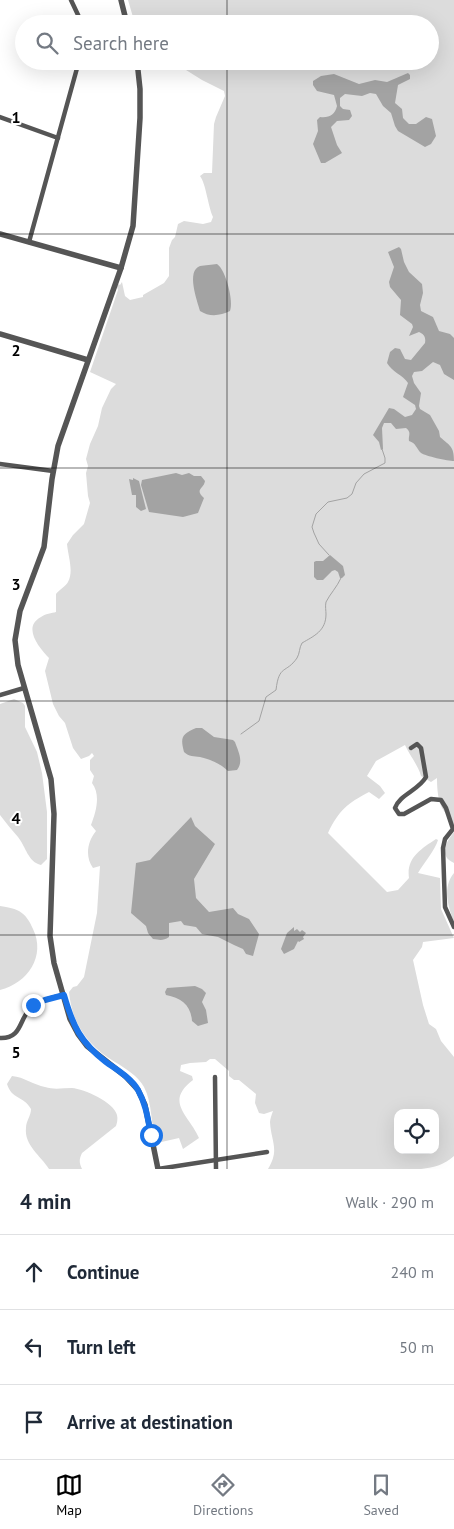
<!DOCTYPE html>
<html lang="en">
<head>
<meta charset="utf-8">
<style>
  :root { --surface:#fff; --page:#f6f6f7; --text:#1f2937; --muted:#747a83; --line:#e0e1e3; --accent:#000 }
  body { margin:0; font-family:"PT Sans",sans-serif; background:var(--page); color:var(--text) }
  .controls { position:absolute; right:15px; bottom:15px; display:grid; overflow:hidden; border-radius:10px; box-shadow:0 5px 20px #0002 }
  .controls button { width:45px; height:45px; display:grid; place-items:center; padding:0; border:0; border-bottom:1px solid var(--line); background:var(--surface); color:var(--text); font:25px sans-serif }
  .stop { position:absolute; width:15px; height:15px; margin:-11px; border:4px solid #1a73e8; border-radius:50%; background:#fff }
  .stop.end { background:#1a73e8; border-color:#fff; box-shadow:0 1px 5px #0008 }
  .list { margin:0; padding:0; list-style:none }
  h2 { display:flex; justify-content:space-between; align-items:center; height:65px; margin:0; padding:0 20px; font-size:21px }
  h2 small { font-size:16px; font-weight:400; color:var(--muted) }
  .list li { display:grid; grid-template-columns:32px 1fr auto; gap:15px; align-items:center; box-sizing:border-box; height:75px; padding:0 20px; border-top:1px solid var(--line) }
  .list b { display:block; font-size:19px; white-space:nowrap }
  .list em { font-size:16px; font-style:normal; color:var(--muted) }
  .icon { flex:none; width:28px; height:28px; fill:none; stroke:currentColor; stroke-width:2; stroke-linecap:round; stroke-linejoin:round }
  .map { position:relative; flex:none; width:454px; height:1169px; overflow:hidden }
  .search { position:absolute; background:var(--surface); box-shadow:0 5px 20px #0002; left:15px; right:15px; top:15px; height:55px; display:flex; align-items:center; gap:12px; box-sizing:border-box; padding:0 18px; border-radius:28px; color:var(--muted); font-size:19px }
  .sheet { height:290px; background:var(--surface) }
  nav { display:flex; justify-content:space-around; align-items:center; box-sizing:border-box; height:70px; border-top:1px solid var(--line); background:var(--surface); font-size:14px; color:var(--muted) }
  nav a { display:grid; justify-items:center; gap:2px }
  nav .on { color:var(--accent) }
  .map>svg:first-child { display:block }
  .green { fill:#dcdcdc; fill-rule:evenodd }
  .water { fill:#a3a3a3 }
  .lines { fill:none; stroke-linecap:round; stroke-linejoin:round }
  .stream { stroke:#a3a3a3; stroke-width:1 }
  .minor { stroke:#555; stroke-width:4.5 }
  .tertiary { stroke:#555; stroke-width:5.5 }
  .route { stroke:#1a73e8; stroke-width:6 }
  .grid { fill:none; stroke:#000; stroke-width:1; stroke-opacity:0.55 }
  .grid-label { font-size:16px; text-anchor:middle; font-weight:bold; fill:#000; stroke:#fff; stroke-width:4; stroke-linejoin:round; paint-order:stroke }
</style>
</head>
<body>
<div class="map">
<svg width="454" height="1169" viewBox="0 0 454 1169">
  <rect width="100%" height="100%" fill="#fff"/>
  <g class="green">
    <path d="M128,0H454V829C453,817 450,820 444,811C438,803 437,789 437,778L431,782L421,776C418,765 410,756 405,745L376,761L367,776L380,786L385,793L379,799L369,792C348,803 339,810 328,833L387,892L398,890L409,878C406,858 421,849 436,839L438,840C435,850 424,863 418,873L440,878L441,909L454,938L423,942L422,947L413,960L423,1005L429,1024L436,1029L441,1041L454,1057V1156C444,1165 435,1167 421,1169H268C280,1149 271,1142 270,1122C270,1119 272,1114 273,1111L264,1114L259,1113L255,1103L256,1094L239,1080H234L229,1076V1071L215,1059H210L206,1062L190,1063L181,1065L180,1071L192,1076L193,1080C164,1102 189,1115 199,1138L183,1149L179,1138L157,1143C150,1125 153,1104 144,1087C138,1076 125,1068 115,1062C88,1046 72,1024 69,992L73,987L77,986L84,977L97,913L100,866L93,868C85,857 87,842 96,831L91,825C96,812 101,795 92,783L94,776L90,770V760L94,756L92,753L89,756L81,759L73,748L65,723L59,716L53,704L45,671L49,658C39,648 22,627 41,617C45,614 52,613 56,612V594C59,590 66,586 68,582C74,571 68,556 67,544L73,535L84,524L90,503L88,496L86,473L88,466L86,459L90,444L98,426L102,408L111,389L116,384L90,372L118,290L117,287L118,284L120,285L122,282L125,296L130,300L143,297V295L164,283L169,276V248L172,240L175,237L178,224L184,221L203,224L211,222L213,217C208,206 206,184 200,176L204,173H212L214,124L216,117L225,96L224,91L202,80L178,65L150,61H430V24H135ZM398,1113H435V1150H398Z"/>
    <path d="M14,699L23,703L25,706V727L37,752L42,773L47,812V859L41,865C28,862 26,847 18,837C12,830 6,823 0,815V704Z"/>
    <path d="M454,832V863C438,856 446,842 454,832Z"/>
    <path d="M454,873V922C448,907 442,887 454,873Z"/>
    <path d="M0,906C6,907 13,908 19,911C26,915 30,922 33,929C46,956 28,983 0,990Z"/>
    <path d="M12,1076C24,1077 34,1085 45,1087C54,1090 63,1088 72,1088C84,1089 114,1102 117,1115C118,1119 117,1123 116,1126L82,1153C79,1159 79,1163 82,1169H49C41,1156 24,1145 26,1128C26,1121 31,1116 31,1109C23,1095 12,1100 7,1084Z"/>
  </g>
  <g class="water">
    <path d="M408,73L410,75V79L398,85L395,103L402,109L403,118L409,124H416L426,117L432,119L436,136L431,144L425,147L398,131L395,126L391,113L383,106L376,94L370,93L362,96L345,94L340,98V106L343,109L350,110L352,116L349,120L337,121L331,127L337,145L342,153L325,163H321L313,144L318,131L317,120L320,117C329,118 335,115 337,106L334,95L317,91L313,85V81L321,76L334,74L359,84L375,80L387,82Z"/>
    <path d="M399,247L401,249L404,262L409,272L422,284L423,293L420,305L421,311L433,317L439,331L450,334L454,338V380L444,374L440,365L433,362L422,371L414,372L412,376L414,383L421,393L419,406L420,409L430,415L439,431L440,437C450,446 454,446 454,461C448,461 425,456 421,453C416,448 416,443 409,441C408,435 412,433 406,428L396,429L391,423H384L382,428L383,449L381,450L379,442L373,435L389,408L394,409L405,417L412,415L416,409L415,405L403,397L408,383C403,375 392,372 387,363L390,352L395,348L400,349L405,359L411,360L425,343C426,337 424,334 419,332L409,336L413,327L412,324L400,315L401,300L390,287L389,282L394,267L388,252Z"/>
    <path d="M217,264C226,270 234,302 230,311C220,316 209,317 200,311C197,300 186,271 200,266C205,265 212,265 217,264Z"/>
    <path d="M176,473L182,475L189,473L194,476H201L205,481C204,489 194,489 204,498L198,513L183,517L149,512L141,485L142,480Z"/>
    <path d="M133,478L139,481L146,509L141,511L136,507V495H132L129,479L133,480Z"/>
    <path d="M330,555L343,566L345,575L342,578H340L338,572L335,570L332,571L323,580H317L314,577V562L316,561H323Z"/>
    <path d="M196,728H202L214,737L233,740L235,742C238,751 244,761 237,770L228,771C221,764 210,759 200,757C194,756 189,757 184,752C180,737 182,734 196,728Z"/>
    <path d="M191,817L195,826L215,844L194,879L196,898L209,912L233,908L238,914L249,919L259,934L253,956L246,954L243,949L234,945L218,937L202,934L196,927L184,925L181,921L169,923V937C163,941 160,940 153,939L148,933L146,926L131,913L136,863L150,860Z"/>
    <path d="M294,927V931L297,929L300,932L302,930L306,933L303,937L304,939L299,942L298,941L294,949L284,954L281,949L287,933Z"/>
    <path d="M195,986L202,989L206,993L202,1002L206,1010L208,1023L198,1026L192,1021C191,1005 181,998 166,995L165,992L167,988Z"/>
  </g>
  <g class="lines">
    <g class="stream">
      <path d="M329,555L319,544L314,533L312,527L316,514L328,502L347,498L352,494L356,483L364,474L385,463V458L382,449"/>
      <path d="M241,734L259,721L266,697L276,690C279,664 286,674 297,658C300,653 299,648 302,643C314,636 326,631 326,614C326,611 325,606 326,602C330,594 337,587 341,578"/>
    </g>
    <g class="minor">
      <path d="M71,0L79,17L88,24"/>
      <path d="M0,117L58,138"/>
      <path d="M29,242L79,61"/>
      <path d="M0,464L53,471"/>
      <path d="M0,695L24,688"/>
      <path d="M411,748L417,744L421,748L426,777C419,790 399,795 395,808L399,814H404L431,799L441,800L446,808L453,829L445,839L443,848L445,907L454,927"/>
      <path d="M0,1038C24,1039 18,1016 34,1005C42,999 54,997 64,995"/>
      <path d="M215,1077L216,1169"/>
      <path d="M158,1169L267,1152"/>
    </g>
    <g class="tertiary">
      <path d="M121,0L127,24"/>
      <path d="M137,61L140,89V118L133,226L121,268L58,446L52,479L44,547L20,611L15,640L18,665L51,779L54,814L50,936L54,963L70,1019L78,1034L87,1046L125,1076L138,1090L145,1105L158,1169"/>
      <path d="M0,234L121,268"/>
      <path d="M0,334L88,360"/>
    </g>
  </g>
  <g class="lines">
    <path class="route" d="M33,1005L45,1000L64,995C73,1026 80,1042 106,1062C117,1070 131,1078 138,1090C146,1104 148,1120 151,1135"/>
  </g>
  <path class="grid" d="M227,0V24M227,61V1169M0,234H454M0,468H454M0,701H454M0,935H454"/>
  <g class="grid-label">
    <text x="16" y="123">1</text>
    <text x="16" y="356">2</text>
    <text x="16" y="590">3</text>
    <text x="16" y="824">4</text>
    <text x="16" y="1058">5</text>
  </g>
</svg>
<div class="controls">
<button><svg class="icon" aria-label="locate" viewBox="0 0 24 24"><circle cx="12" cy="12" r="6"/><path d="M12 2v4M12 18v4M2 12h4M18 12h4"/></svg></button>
</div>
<div class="stop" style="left:151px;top:1135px"></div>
<div class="stop end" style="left:33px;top:1005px"></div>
<div class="search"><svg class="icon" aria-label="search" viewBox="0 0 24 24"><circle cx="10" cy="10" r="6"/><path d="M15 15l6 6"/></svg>Search here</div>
</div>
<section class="sheet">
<h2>4 min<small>Walk · 290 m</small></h2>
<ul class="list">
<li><svg class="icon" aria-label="ahead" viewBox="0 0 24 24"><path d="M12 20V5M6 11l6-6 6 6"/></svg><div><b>Continue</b></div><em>240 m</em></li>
<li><svg class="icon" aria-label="left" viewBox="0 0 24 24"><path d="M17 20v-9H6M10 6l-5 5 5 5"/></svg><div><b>Turn left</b></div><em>50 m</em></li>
<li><svg class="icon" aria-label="arrive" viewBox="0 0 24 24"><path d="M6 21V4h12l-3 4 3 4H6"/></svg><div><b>Arrive at destination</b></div></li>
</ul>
</section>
<nav>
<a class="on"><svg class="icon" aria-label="map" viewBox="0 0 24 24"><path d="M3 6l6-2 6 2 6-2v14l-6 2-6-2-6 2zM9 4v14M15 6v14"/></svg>Map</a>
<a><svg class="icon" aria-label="directions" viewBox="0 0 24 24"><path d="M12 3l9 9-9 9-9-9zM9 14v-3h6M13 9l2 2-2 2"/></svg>Directions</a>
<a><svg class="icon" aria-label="saved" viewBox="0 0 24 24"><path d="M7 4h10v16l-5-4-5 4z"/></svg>Saved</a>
</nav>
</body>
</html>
